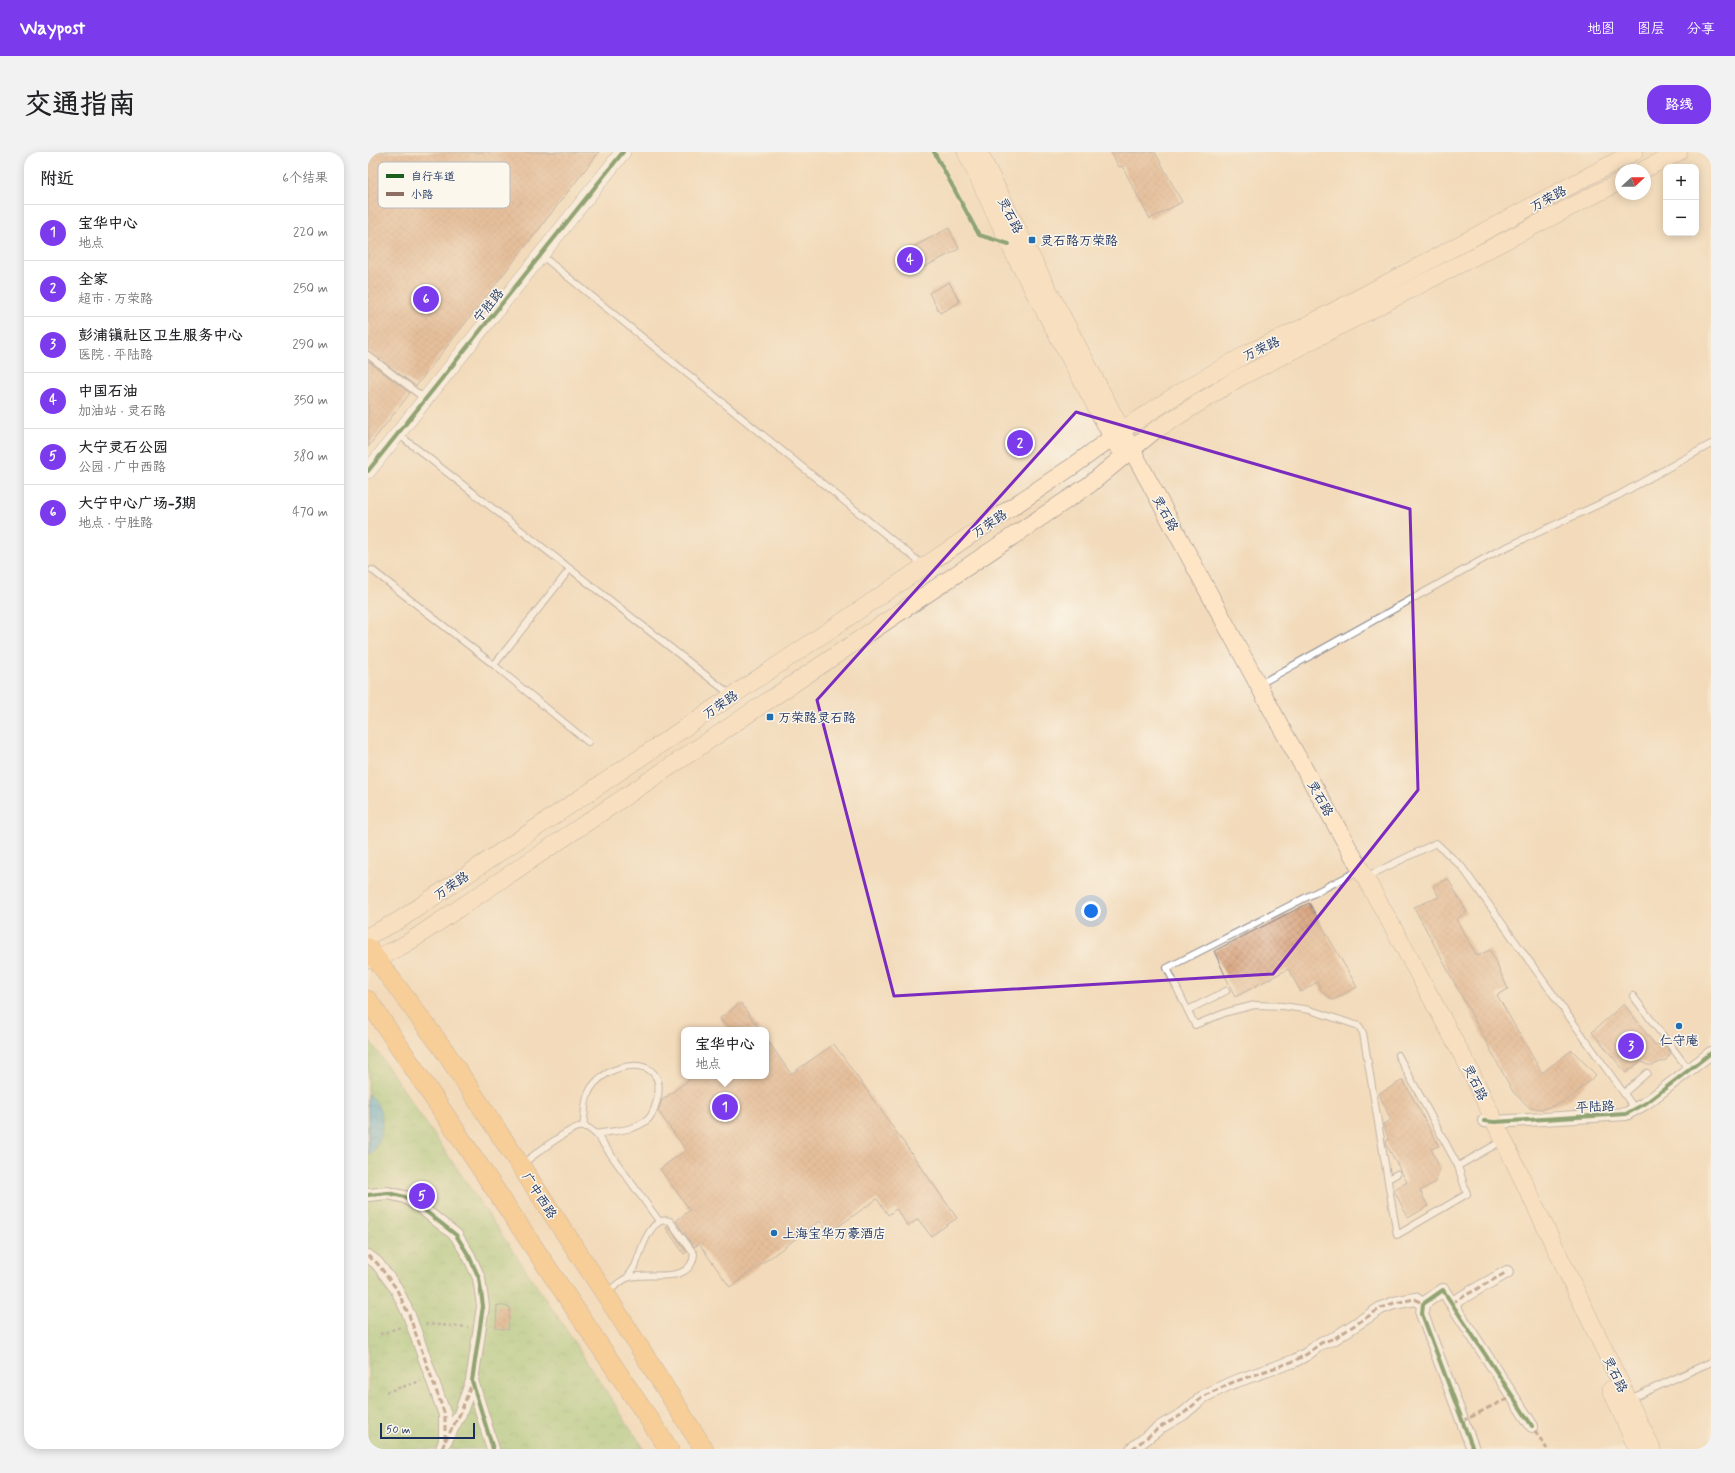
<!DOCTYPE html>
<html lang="zh">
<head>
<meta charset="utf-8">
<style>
  :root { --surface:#fff; --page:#f2f2f2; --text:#202124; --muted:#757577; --line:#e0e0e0; --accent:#7c3aed }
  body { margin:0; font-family:Mynerve,"LXGW WenKai TC",sans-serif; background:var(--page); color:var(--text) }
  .controls { position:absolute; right:12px; top:12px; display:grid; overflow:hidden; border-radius:8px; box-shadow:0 2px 10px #0003 }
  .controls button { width:36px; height:36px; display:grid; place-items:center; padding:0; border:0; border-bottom:1px solid var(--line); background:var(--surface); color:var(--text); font:20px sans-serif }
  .compass { position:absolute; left:1247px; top:12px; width:36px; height:36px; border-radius:50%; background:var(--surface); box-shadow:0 2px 10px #0003; rotate:68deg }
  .scale { position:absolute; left:12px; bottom:10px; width:95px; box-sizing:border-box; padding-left:4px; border:2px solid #1b2f5e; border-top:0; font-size:11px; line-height:14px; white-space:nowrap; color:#1b2f5e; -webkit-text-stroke:3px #fbf7ec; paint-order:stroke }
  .you { position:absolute; left:723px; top:759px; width:14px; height:14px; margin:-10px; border:3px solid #fff; border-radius:50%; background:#1a73e8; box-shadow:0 0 0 6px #1a73e833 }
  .badge { display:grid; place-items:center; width:26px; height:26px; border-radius:50%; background:var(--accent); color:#fff; font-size:13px; font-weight:700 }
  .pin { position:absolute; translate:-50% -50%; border:2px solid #fff; box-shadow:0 1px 4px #0006 }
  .popup { position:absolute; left:313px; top:875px; width:88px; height:52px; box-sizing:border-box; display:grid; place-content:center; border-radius:8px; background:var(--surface); filter:drop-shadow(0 1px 3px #0005); font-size:13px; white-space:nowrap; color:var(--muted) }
  .popup b { font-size:15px; color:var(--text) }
  .popup::after { content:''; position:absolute; left:50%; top:100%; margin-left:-8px; border:8px solid transparent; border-top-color:var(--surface) }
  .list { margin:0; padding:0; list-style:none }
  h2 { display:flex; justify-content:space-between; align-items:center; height:52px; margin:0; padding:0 16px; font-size:17px }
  h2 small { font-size:13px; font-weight:400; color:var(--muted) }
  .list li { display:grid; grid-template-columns:26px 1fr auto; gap:12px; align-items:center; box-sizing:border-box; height:56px; padding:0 16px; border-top:1px solid var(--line) }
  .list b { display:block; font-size:15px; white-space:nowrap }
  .list p { margin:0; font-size:13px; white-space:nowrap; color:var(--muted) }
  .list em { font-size:13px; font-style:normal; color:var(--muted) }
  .map { position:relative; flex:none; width:1343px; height:1297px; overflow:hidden; border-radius:16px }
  header { display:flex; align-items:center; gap:24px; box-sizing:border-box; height:56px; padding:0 20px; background:var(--accent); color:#fff }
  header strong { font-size:19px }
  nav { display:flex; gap:22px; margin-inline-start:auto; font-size:14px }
  .intro { display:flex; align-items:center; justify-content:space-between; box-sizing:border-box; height:96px; padding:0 24px }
  h1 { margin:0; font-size:28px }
  .button { padding:10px 18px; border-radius:16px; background:var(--accent); color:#fff; font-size:14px; font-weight:700 }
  main { display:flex; gap:24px; padding:0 24px }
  aside { flex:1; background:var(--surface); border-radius:16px; box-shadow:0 2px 10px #0003 }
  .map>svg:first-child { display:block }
  .park { fill:url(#park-crowns); stroke:#597c6c }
  .water { fill:url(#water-waves); stroke:#3e739e }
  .building { fill:url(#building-cross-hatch) }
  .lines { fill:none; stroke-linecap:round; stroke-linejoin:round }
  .service-casing { stroke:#86848c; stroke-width:8 }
  .minor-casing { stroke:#86848c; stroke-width:14 }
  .tertiary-casing { stroke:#86848c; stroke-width:16 }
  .secondary-casing { stroke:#86848c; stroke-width:18 }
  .primary-casing { stroke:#86848c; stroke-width:20 }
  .path { stroke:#86848c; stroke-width:2.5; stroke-dasharray:3 3; stroke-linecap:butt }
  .service { stroke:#fff; stroke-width:6 }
  .minor { stroke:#fff; stroke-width:12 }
  .tertiary { stroke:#fff; stroke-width:15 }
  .secondary { stroke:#fee5c5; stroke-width:17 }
  .primary { stroke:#fcbd6f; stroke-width:19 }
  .quiet { stroke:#8d6e63; stroke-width:3; stroke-dasharray:6 3; stroke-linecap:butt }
  .cycleway-casing { stroke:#fbf7ec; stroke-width:6 }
  .cycleway { stroke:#1b5e20; stroke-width:4 }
  .marked { fill:none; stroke:#7b2cbf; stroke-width:3; stroke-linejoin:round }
  .poi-dot { fill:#1f6fb2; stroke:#fbf7ec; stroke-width:1.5 }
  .labels { text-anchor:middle; stroke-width:3; stroke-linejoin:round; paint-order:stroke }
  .street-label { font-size:13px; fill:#1b2f5e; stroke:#fbf7ec }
  .poi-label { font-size:13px; fill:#1b2f5e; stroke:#fbf7ec; text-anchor:start }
  .key { fill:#fbf7ec; stroke:#b8bbc1; stroke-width:1 }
  .key-label { font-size:11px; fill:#1b2f5e }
</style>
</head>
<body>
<header>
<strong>Waypost</strong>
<nav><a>地图</a><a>图层</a><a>分享</a></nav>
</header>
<div class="intro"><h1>交通指南</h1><a class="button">路线</a></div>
<main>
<aside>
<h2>附近<small>6个结果</small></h2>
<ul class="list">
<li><span class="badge">1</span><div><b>宝华中心</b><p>地点</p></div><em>220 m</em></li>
<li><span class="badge">2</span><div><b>全家</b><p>超市 · 万荣路</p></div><em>250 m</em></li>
<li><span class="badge">3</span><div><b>彭浦镇社区卫生服务中心</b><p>医院 · 平陆路</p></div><em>290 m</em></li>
<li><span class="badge">4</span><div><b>中国石油</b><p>加油站 · 灵石路</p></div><em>350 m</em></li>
<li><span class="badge">5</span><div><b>大宁灵石公园</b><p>公园 · 广中西路</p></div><em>380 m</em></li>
<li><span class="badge">6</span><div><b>大宁中心广场-3期</b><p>地点 · 宁胜路</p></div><em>470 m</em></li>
</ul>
</aside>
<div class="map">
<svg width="1343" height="1297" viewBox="0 0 1343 1297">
  <defs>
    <pattern id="park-crowns" width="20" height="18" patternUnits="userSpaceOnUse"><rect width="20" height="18" fill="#97ca7a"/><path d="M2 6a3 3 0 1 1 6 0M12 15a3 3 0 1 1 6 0" fill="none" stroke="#7aa467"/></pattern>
    <pattern id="water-waves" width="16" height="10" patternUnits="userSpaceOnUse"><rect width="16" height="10" fill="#60b7dd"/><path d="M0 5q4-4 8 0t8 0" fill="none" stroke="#4e95b6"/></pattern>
    <pattern id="building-cross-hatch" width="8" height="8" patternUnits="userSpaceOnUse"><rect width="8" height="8" fill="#d69c74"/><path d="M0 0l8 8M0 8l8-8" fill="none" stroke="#ad8062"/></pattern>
  </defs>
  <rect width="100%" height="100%" fill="#fbf7ec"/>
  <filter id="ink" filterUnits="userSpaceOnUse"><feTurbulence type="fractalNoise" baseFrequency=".025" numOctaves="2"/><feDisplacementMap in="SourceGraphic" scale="8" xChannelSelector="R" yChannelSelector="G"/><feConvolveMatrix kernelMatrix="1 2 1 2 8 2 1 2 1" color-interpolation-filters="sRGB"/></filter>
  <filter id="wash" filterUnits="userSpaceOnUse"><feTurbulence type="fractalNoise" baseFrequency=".012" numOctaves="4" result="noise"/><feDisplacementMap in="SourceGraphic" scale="16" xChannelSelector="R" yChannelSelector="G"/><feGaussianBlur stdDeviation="0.9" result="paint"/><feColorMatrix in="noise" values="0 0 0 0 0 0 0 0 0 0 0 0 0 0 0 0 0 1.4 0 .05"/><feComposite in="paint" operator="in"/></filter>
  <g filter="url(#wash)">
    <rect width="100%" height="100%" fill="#f2daba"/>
    <path class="park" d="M0,886L189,1164L276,1297H0Z"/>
    <path class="water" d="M0,942C3,946 9,950 10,954C17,970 15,993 0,1003Z"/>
    <g id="blocks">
      <g class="building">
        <path d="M0,0H231L48,234L0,199Z"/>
        <path d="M743,0H787L814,50L782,67L754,14L751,15Z"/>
        <path d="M581,76L591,97L543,122L532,102Z"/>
        <path d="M581,130L592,150L572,161L561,141Z"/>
        <path d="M0,209L42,241L0,295Z"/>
        <path d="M1080,727L1099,760L1088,767L1109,804L1122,798L1140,837L1129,843L1174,921L1204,898L1228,923L1201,947L1191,952L1174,957L1162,956L1145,940L1046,755L1071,745L1065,734Z"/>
        <path d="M941,751L989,835L965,848L954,840L949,830L933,840L920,817L867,845L846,799Z"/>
        <path d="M373,851L384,867L392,878H360L352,866Z"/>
        <path d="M1256,852L1287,893L1295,891L1303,901L1298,908L1285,913H1279L1273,909L1258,921L1224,880Z"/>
        <path d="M398,886L423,922L466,892L589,1066L563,1084L550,1067L540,1074L528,1057L520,1063L509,1047L461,1081L452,1069L362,1135L331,1092L326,1095L308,1069L322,1058L292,1017L318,998L290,959L294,948L326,924H398Z"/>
        <path d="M1035,928L1071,994L1063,997L1072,1016L1067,1030L1052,1039L1060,1054L1040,1066L1026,1038L1039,1030L1019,994L1018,989L1021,988L1015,972L1023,968L1011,942Z"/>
        <path d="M300,1074L319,1100L316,1102L298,1076Z"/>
        <path d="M129,1153L142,1155L140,1178L128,1176Z"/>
      </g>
    </g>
  </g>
  <g filter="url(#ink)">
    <use href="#blocks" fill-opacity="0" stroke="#86848c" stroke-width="1"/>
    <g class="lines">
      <defs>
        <g id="service">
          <path d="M173,103L555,413"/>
          <path d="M0,203L57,247"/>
          <path d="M30,282L363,543"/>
          <path d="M4,418L126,513L202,417"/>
          <path d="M126,513L220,590"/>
          <path d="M892,532L1128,400L1249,344L1343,292"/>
          <path d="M984,722L799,816L827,873L859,860L887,853L915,854L942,858L991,874L995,881L1029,1083L1099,1042L1090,1014"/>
          <path d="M998,725L1068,691L1094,715L1267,957"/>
          <path d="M1265,844L1321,918"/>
          <path d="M820,858L858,839"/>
          <path d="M1030,903L1090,1014L1127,993"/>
          <path d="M1256,941L1279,921"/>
          <path d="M215,975C217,965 216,951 220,942C233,909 302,898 289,948C287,956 284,965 278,969C263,980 245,978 228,982"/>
          <path d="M153,1013C165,1004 199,977 211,975C219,973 223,978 228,982L291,1069"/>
          <path d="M1020,1027L1029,1022"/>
          <path d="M238,1141C245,1136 252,1129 259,1126C279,1118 323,1135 326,1102L302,1069C282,1063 273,1099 268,1112C266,1117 262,1121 259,1126"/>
          <path d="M1262,1247L1343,1210"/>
        </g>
        <g id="minor">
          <path d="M1116,969L1127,970L1258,962L1278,951L1343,901"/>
          <path d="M0,1043L20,1041L37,1045L51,1054L88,1083L101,1104L111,1126L115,1154L104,1229L125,1297"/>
          <path d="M0,1104L9,1111L28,1136L41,1163L77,1263V1289L74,1297"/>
          <path d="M1084,1151L1139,1120"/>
          <path d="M78,1288L92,1262L104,1229"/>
          <path d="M764,1297L794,1274L815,1262L836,1244L863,1231L926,1209L939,1202L953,1191L967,1186L1013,1156L1026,1151L1047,1147L1055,1152"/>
          <path d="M1105,1297L1054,1162L1055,1152L1075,1138L1164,1274"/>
        </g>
        <path id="tertiary" d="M0,319L255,0"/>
        <g id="secondary">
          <path d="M598,0L649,108L749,294"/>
          <path d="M611,0L659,97L763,296L914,577L1027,779L1100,914L1284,1297"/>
          <path d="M1275,18L1311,0"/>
          <path d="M0,784L30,769L708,312L754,278L819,236L882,200L934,176L1266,0"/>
          <path d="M0,808L27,798L44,788L721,333L786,279L869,227L1253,29"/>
          <path d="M1243,1237L1269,1297"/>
        </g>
        <g id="primary">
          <path d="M0,796L76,898L240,1146L336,1297"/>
          <path d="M0,848L301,1297"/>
        </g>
      </defs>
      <use href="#service" class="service-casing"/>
      <use href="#minor" class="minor-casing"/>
      <use href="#tertiary" class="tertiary-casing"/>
      <use href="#secondary" class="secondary-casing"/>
      <use href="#primary" class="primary-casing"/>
      <g class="path">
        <path d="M57,1172L100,1175"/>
        <path d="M12,1182L33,1175"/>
        <path d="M18,1240L53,1229"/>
      </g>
      <use href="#service" class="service"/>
      <use href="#minor" class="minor"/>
      <use href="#tertiary" class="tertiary"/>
      <use href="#secondary" class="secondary"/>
      <use href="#primary" class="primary"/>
      <g class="quiet">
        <path d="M0,1104L9,1111L28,1136L41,1163L77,1263V1289L74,1297"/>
        <path d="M1084,1151L1139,1120"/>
        <path d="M1094,1269C1111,1262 1129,1249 1146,1246"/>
        <path d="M1162,1271L1179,1297"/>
        <path d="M77,1289L92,1262L104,1231"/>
        <path d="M764,1297L794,1274L815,1262L836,1244L863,1231L926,1209L939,1202L953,1191L967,1186L1013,1156L1026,1151L1047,1147L1055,1152"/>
      </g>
      <defs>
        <g id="cycleway">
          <path d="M566,0L611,83L641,92"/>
          <path d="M0,319L255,0"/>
          <path d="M1116,969L1127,970L1258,962L1278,951L1343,901"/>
          <path d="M0,1043L20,1041L37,1045L51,1054L88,1083L101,1104L111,1126L115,1154L104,1229L125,1297"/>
          <path d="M1105,1297L1054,1162L1055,1152L1075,1138L1164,1274"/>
        </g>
      </defs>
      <use href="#cycleway" class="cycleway-casing"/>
      <use href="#cycleway" class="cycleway"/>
    </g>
  </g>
  <path d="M0 0H1343V1297H0ZM708,260L1042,357L1050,638L905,822L526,844L449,548Z" fill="#f2daba" fill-opacity=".55" fill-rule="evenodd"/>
  <path class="marked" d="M708,260L1042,357L1050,638L905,822L526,844L449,548Z"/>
  <g class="poi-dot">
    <rect x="660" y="84" width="8" height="8" rx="2"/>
    <rect x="398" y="561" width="8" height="8" rx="2"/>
    <circle cx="1311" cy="874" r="4"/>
    <circle cx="406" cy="1081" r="4"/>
  </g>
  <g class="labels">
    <g class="street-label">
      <text transform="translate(1180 46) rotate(-28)" y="5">万荣路</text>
      <text transform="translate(643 63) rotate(63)" y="5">灵石路</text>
      <text transform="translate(120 153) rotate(-51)" y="5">宁胜路</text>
      <text transform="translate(893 196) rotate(-25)" y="5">万荣路</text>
      <text transform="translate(798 361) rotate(61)" y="5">灵石路</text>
      <text transform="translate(621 371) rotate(-34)" y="5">万荣路</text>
      <text transform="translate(352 552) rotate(-34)" y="5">万荣路</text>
      <text transform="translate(953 646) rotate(61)" y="5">灵石路</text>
      <text transform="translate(83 733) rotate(-34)" y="5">万荣路</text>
      <text transform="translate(1108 930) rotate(64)" y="5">灵石路</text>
      <text transform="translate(1227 954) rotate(-3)" y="5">平陆路</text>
      <text transform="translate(172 1043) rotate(57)" y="5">广中西路</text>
      <text transform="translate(1248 1222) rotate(64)" y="5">灵石路</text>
    </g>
    <g class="poi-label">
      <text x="672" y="93">灵石路万荣路</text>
      <text x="410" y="570">万荣路灵石路</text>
      <text x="1311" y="893" text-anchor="middle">仁守庵</text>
      <text x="414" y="1086">上海宝华万豪酒店</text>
    </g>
  </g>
  <rect x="10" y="10" width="132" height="46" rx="6" class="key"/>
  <rect x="18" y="22" width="18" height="4" fill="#1b5e20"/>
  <rect x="18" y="40" width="18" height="4" fill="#8d6e63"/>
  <g class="key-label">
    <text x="43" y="28">自行车道</text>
    <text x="43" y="46">小路</text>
  </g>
</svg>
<div class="controls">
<button>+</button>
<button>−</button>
</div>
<svg class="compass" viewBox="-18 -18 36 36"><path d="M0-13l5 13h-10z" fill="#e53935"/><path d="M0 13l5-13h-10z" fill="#757577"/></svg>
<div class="scale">50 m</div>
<div class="you"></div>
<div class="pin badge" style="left:357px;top:955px">1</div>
<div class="popup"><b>宝华中心</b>地点</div>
<div class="pin badge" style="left:652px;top:291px">2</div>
<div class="pin badge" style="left:1263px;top:894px">3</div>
<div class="pin badge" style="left:542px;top:108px">4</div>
<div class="pin badge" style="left:54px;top:1044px">5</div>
<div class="pin badge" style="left:58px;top:147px">6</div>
</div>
</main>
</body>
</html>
